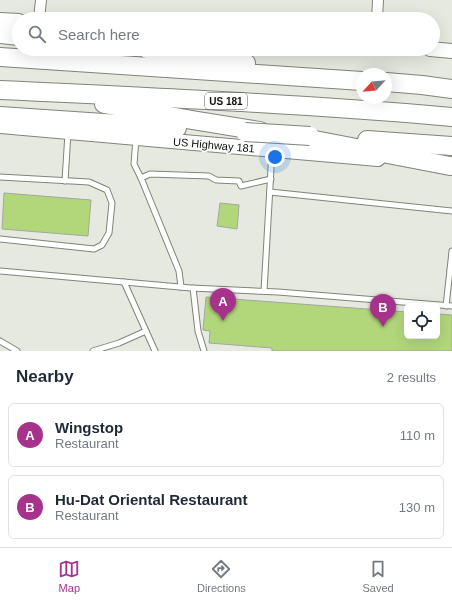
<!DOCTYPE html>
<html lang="en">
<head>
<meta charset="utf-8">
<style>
  :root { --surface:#fff; --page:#f2f2f3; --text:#1f2937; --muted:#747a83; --line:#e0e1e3; --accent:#a6328c }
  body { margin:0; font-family:Helvetica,sans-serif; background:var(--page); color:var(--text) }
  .controls { position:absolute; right:12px; bottom:12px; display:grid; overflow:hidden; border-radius:6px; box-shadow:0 4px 16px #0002 }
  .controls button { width:36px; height:36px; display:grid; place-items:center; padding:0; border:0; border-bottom:1px solid var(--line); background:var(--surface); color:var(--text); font:20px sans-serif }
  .compass { position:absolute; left:356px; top:68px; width:36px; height:36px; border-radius:50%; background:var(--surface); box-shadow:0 4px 16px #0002; rotate:244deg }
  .you { position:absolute; left:275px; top:157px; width:14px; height:14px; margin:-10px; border:3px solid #fff; border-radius:50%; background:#1a73e8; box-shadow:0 0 0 6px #1a73e833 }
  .badge { display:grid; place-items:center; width:26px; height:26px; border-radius:50%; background:var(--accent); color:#fff; font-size:13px; font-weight:700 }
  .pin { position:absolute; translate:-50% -33px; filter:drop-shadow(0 1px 2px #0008) }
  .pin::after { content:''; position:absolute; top:21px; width:14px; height:12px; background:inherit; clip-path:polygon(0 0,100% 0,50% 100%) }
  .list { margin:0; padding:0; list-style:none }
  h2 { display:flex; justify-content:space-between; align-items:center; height:52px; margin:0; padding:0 16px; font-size:17px }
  h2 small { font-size:13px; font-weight:400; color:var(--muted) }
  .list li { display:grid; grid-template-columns:26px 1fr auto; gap:12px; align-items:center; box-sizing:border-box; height:64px; margin:0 8px 8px; padding:0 8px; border:1px solid var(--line); border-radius:6px }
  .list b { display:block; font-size:15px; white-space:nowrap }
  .list p { margin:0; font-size:13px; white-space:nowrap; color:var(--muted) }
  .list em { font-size:13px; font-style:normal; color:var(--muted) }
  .icon { flex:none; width:22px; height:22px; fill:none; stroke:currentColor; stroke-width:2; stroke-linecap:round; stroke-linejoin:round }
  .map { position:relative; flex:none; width:452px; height:351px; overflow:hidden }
  .search { position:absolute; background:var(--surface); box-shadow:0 4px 16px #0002; left:12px; right:12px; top:12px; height:44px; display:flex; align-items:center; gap:10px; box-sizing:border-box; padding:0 14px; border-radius:22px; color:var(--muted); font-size:15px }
  .sheet { height:196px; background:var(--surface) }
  nav { display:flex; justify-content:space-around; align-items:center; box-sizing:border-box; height:56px; border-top:1px solid var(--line); background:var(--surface); font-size:11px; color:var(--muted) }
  nav a { display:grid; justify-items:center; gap:2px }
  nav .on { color:var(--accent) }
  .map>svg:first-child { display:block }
  .building { fill:#b2d77b; stroke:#a3a89e }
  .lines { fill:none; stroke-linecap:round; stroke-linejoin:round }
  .lane-casing { stroke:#80847b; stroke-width:7 }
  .street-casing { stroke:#80847b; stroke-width:12 }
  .secondary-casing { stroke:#80847b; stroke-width:16 }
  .highway-casing { stroke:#80847b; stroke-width:20 }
  .lane { stroke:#fff; stroke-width:5 }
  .street { stroke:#fff; stroke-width:10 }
  .secondary { stroke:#fff; stroke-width:14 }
  .highway { stroke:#fff; stroke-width:18 }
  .highway-bridge-casing { stroke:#80847b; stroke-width:20; stroke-linecap:butt }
  .highway-bridge { stroke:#fff; stroke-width:18 }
  .labels { text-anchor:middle; stroke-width:3.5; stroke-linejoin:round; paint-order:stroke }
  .shield { fill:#fff; stroke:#575856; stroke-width:1 }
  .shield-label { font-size:10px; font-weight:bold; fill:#0f110d }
  .street-label { font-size:11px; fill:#0f110d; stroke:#fff }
</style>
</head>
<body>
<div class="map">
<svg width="452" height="351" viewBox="0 0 452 351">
  <rect width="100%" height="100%" fill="#e5e9df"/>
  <g class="building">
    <path d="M4,193L91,200L88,236L2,229Z"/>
    <path d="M220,203L239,205L237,229L217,226Z"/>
    <path d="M206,297L407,312V336H437V314L452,315V351H272V348L209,343L210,331L203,330Z"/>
  </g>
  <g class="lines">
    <defs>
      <g id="lane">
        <path d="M136,139L134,164L141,178L150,174L209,176L216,180L239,181L241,186L271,179"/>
        <path d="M0,177L89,182L107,190L112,203L109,233L102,245L94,249L0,239"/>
        <path d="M141,178L179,271L181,287"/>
        <path d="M65,181L68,133"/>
        <path d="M270,192L452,211"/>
        <path d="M450,270L452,251"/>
        <path d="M0,271L191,288L278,292L452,306"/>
        <path d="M193,288L198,331L204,351"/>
        <path d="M264,291L272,151"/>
        <path d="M446,306L450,270H452"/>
        <path d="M146,331L155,351"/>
        <path d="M0,341L17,351"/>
        <path d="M93,351L119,343L146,331L124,282"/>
      </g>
      <g id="street">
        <path d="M39,19L41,0"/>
        <path d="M377,19L378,0"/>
      </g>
      <g id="secondary">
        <path d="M0,20L19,21"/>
        <path d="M430,49L452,51"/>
        <path d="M0,126L378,159"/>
      </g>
      <g id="highway">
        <path d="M0,34L19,36"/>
        <path d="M147,49L194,54L246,63"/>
        <path d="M0,57L362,81"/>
        <path d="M386,82L422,85L452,89"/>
        <path d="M0,90C151,97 302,104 452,117"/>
        <path d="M104,104L192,120L260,131"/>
        <path d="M0,116L177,128"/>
        <path d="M294,136L450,166"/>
        <path d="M367,140L452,146"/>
      </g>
    </defs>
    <use href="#lane" class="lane-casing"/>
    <use href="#street" class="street-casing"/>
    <use href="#secondary" class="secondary-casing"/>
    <use href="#highway" class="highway-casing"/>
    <use href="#lane" class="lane"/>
    <use href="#street" class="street"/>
    <use href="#secondary" class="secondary"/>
    <use href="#highway" class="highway"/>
    <defs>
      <path id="highway-bridge" d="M245,132L310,136"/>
    </defs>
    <use href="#highway-bridge" class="highway-bridge-casing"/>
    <use href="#highway-bridge" class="highway-bridge"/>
  </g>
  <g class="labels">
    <rect class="shield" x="205" y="93" width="42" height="16" rx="3"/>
    <g class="shield-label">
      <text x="226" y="105">US 181</text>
    </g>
    <g class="street-label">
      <text transform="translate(214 145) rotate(5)" y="4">US Highway 181</text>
    </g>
  </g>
</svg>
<div class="controls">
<button><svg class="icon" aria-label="locate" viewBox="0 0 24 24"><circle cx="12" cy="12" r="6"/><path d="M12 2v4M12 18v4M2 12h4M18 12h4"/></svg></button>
</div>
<svg class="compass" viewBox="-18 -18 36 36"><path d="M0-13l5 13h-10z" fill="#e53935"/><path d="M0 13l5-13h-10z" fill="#747a83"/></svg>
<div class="you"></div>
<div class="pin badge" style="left:223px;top:321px">A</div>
<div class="pin badge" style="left:383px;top:327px">B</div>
<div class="search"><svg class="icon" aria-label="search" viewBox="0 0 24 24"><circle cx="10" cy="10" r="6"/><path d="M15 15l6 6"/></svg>Search here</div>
</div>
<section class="sheet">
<h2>Nearby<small>2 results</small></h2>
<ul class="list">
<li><span class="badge">A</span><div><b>Wingstop</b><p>Restaurant</p></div><em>110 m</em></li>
<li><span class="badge">B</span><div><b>Hu-Dat Oriental Restaurant</b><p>Restaurant</p></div><em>130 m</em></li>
</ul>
</section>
<nav>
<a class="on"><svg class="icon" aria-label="map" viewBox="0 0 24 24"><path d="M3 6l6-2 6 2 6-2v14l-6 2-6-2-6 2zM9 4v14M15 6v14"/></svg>Map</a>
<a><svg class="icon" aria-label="directions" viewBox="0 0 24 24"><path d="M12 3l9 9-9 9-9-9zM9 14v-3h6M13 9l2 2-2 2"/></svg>Directions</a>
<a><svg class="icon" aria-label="saved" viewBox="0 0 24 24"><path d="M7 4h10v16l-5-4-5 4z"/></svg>Saved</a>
</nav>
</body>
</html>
